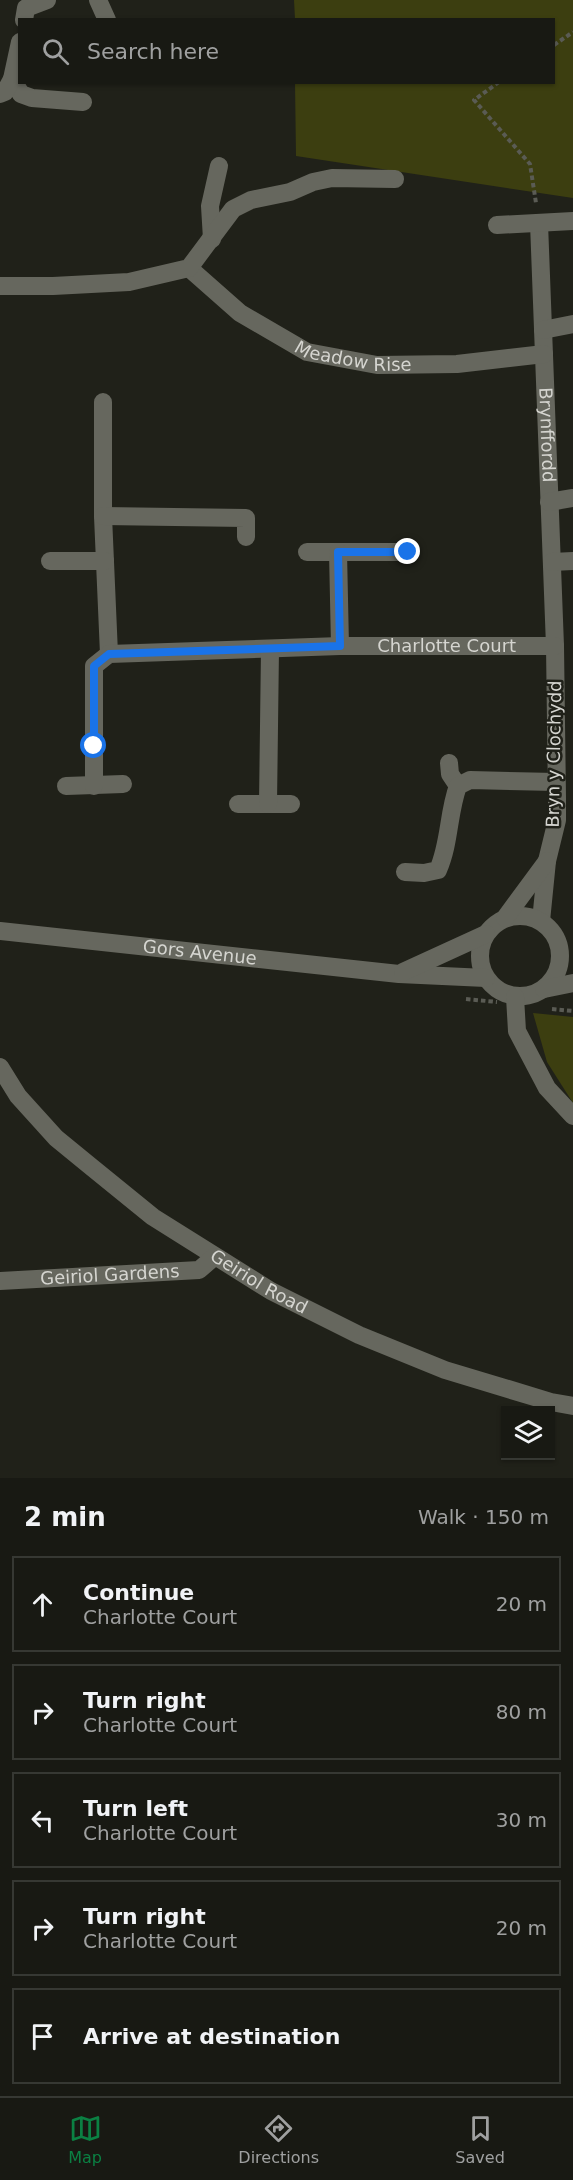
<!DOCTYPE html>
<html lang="en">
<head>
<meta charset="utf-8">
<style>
  :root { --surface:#181913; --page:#252621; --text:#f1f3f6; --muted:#9fa0a0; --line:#363833; --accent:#0b8043 }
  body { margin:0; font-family:"DejaVu Sans",sans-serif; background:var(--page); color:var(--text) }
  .controls { position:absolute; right:18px; bottom:18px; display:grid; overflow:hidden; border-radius:0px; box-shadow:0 2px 4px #0004 }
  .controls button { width:54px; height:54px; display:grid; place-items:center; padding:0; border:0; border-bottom:2px solid var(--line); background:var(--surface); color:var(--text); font:30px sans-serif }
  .stop { position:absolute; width:18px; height:18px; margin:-14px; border:4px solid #1a73e8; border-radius:50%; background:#fff }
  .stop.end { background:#1a73e8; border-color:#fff; box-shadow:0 2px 6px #0008 }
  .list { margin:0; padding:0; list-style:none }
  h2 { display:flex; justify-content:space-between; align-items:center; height:78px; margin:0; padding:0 24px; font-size:26px }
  h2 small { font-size:20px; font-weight:400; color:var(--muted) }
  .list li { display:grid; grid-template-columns:39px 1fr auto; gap:18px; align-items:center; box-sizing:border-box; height:96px; margin:0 12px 12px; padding:0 12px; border:2px solid var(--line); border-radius:0px }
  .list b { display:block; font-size:22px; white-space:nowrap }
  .list p { margin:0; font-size:20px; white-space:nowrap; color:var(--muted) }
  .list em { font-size:20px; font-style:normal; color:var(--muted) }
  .icon { flex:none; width:33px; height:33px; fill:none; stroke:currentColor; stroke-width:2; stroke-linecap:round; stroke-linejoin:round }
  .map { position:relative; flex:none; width:573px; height:1478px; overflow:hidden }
  .search { position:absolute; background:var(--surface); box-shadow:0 2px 4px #0004; left:18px; right:18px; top:18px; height:66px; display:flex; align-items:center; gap:15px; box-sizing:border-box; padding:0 21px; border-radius:0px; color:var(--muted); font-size:22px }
  .sheet { height:618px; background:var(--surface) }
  nav { display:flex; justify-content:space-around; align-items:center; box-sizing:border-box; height:84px; border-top:2px solid var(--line); background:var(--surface); font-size:16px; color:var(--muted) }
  nav a { display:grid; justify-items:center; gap:3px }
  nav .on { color:var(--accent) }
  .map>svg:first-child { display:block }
  .green { fill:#3c3e10 }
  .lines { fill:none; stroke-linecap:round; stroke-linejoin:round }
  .path { stroke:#5a5b54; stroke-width:4; stroke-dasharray:4.5 3; stroke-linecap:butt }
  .minor { stroke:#66675e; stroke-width:18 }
  .route { stroke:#1a73e8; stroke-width:8 }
  .labels { text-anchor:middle; stroke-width:5; stroke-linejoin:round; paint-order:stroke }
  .street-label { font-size:18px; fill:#d5d5d0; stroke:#202119 }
</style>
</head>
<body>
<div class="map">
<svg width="573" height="1478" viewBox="0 0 573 1478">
  <rect width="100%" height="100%" fill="#202119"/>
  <g class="green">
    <path d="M294,0H573V198L296,156L295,83L554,82V20L295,19Z"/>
    <path d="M533,1013L573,1017V1103L547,1062Z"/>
  </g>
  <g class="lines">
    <g class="path">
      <path d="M554,45L573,32"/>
      <path d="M499,82L474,100L530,164L536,203"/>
      <path d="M466,999L497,1002"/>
      <path d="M552,1009L573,1011"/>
    </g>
    <g class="minor">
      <path d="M98,0L107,20"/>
      <path d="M24,20L26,8L47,0"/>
      <path d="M12,79L21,94L32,98L83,102"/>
      <path d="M0,94L5,92L12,79L20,42"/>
      <path id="s1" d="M539,223L555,646L557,798V820L547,861L541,921"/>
      <path d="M497,225L573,221"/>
      <path d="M212,239L210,206L219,166"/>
      <path id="s2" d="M189,268L240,313L307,352L377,365L457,364L544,354"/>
      <path d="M0,286H53L129,282L189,268L233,209L251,200L290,192L313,182L332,178L395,179"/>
      <path d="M543,330L573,324"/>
      <path d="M103,402V516L109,654"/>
      <path d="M549,502L573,498"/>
      <path d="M103,516L246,518V537"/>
      <path d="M307,552H408"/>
      <path d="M338,552L340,646"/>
      <path d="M50,561H105"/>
      <path d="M552,562L573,561"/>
      <path d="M449,763L450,774L458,786"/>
      <path d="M66,786L123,784"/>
      <path id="s3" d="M94,786V666L109,654L340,646H555"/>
      <path d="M238,804H291"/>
      <path d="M268,804L270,649"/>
      <path d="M405,872L424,873L438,870C450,843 448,813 458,786L470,780L556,782"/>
      <circle cx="520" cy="956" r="40"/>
      <path d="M505,918L547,861"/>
      <path id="s4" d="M0,931L399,974L486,978"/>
      <path d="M403,972L486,934"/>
      <path d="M544,989L573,983"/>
      <path d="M515,997L517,1031L547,1088L573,1116"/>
      <path id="s5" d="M0,1067L18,1096L56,1138L89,1165L153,1217L271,1291L359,1335L445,1370L551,1402L573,1406"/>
      <path id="s6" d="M0,1281L199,1270L214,1257"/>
    </g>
  </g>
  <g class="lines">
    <path class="route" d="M94,746V666L109,654L340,646L338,552H408"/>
  </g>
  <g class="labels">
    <g class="street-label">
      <text dy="6" stroke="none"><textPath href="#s2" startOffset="192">Meadow Rise</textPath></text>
      <text dy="6" stroke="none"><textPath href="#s1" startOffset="212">Brynffordd</textPath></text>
      <text dy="6" stroke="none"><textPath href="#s3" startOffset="477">Charlotte Court</textPath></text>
      <text transform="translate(554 754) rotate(-89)" y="6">Bryn y Clochydd</text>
      <text dy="6" stroke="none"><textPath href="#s4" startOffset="201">Gors Avenue</textPath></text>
      <text dy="6" stroke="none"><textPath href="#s6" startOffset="110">Geiriol Gardens</textPath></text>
      <text dy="6" stroke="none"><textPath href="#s5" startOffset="340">Geiriol Road</textPath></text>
    </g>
  </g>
</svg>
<div class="controls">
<button><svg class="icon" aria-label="layers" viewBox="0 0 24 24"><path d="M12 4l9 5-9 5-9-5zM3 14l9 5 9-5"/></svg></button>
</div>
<div class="stop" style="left:94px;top:746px"></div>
<div class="stop end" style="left:408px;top:552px"></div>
<div class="search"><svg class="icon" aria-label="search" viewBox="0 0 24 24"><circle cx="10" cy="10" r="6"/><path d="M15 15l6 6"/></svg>Search here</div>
</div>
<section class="sheet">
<h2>2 min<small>Walk · 150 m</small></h2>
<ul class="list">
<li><svg class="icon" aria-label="ahead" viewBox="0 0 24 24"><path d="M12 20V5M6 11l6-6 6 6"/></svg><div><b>Continue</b><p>Charlotte Court</p></div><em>20 m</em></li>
<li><svg class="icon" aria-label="right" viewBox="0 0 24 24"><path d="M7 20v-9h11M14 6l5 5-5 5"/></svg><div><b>Turn right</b><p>Charlotte Court</p></div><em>80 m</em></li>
<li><svg class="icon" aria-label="left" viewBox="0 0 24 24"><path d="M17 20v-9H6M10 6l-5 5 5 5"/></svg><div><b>Turn left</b><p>Charlotte Court</p></div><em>30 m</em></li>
<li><svg class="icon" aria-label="right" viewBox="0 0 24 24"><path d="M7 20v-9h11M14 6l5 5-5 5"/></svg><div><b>Turn right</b><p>Charlotte Court</p></div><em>20 m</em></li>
<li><svg class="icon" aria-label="arrive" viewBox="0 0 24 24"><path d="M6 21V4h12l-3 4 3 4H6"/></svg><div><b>Arrive at destination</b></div></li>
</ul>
</section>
<nav>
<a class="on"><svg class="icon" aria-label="map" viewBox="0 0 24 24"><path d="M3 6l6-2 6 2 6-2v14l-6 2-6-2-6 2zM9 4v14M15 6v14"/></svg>Map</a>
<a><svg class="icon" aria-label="directions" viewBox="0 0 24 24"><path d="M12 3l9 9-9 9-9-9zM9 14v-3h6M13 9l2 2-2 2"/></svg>Directions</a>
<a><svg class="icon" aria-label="saved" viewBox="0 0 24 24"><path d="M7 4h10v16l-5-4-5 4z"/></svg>Saved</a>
</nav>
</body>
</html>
